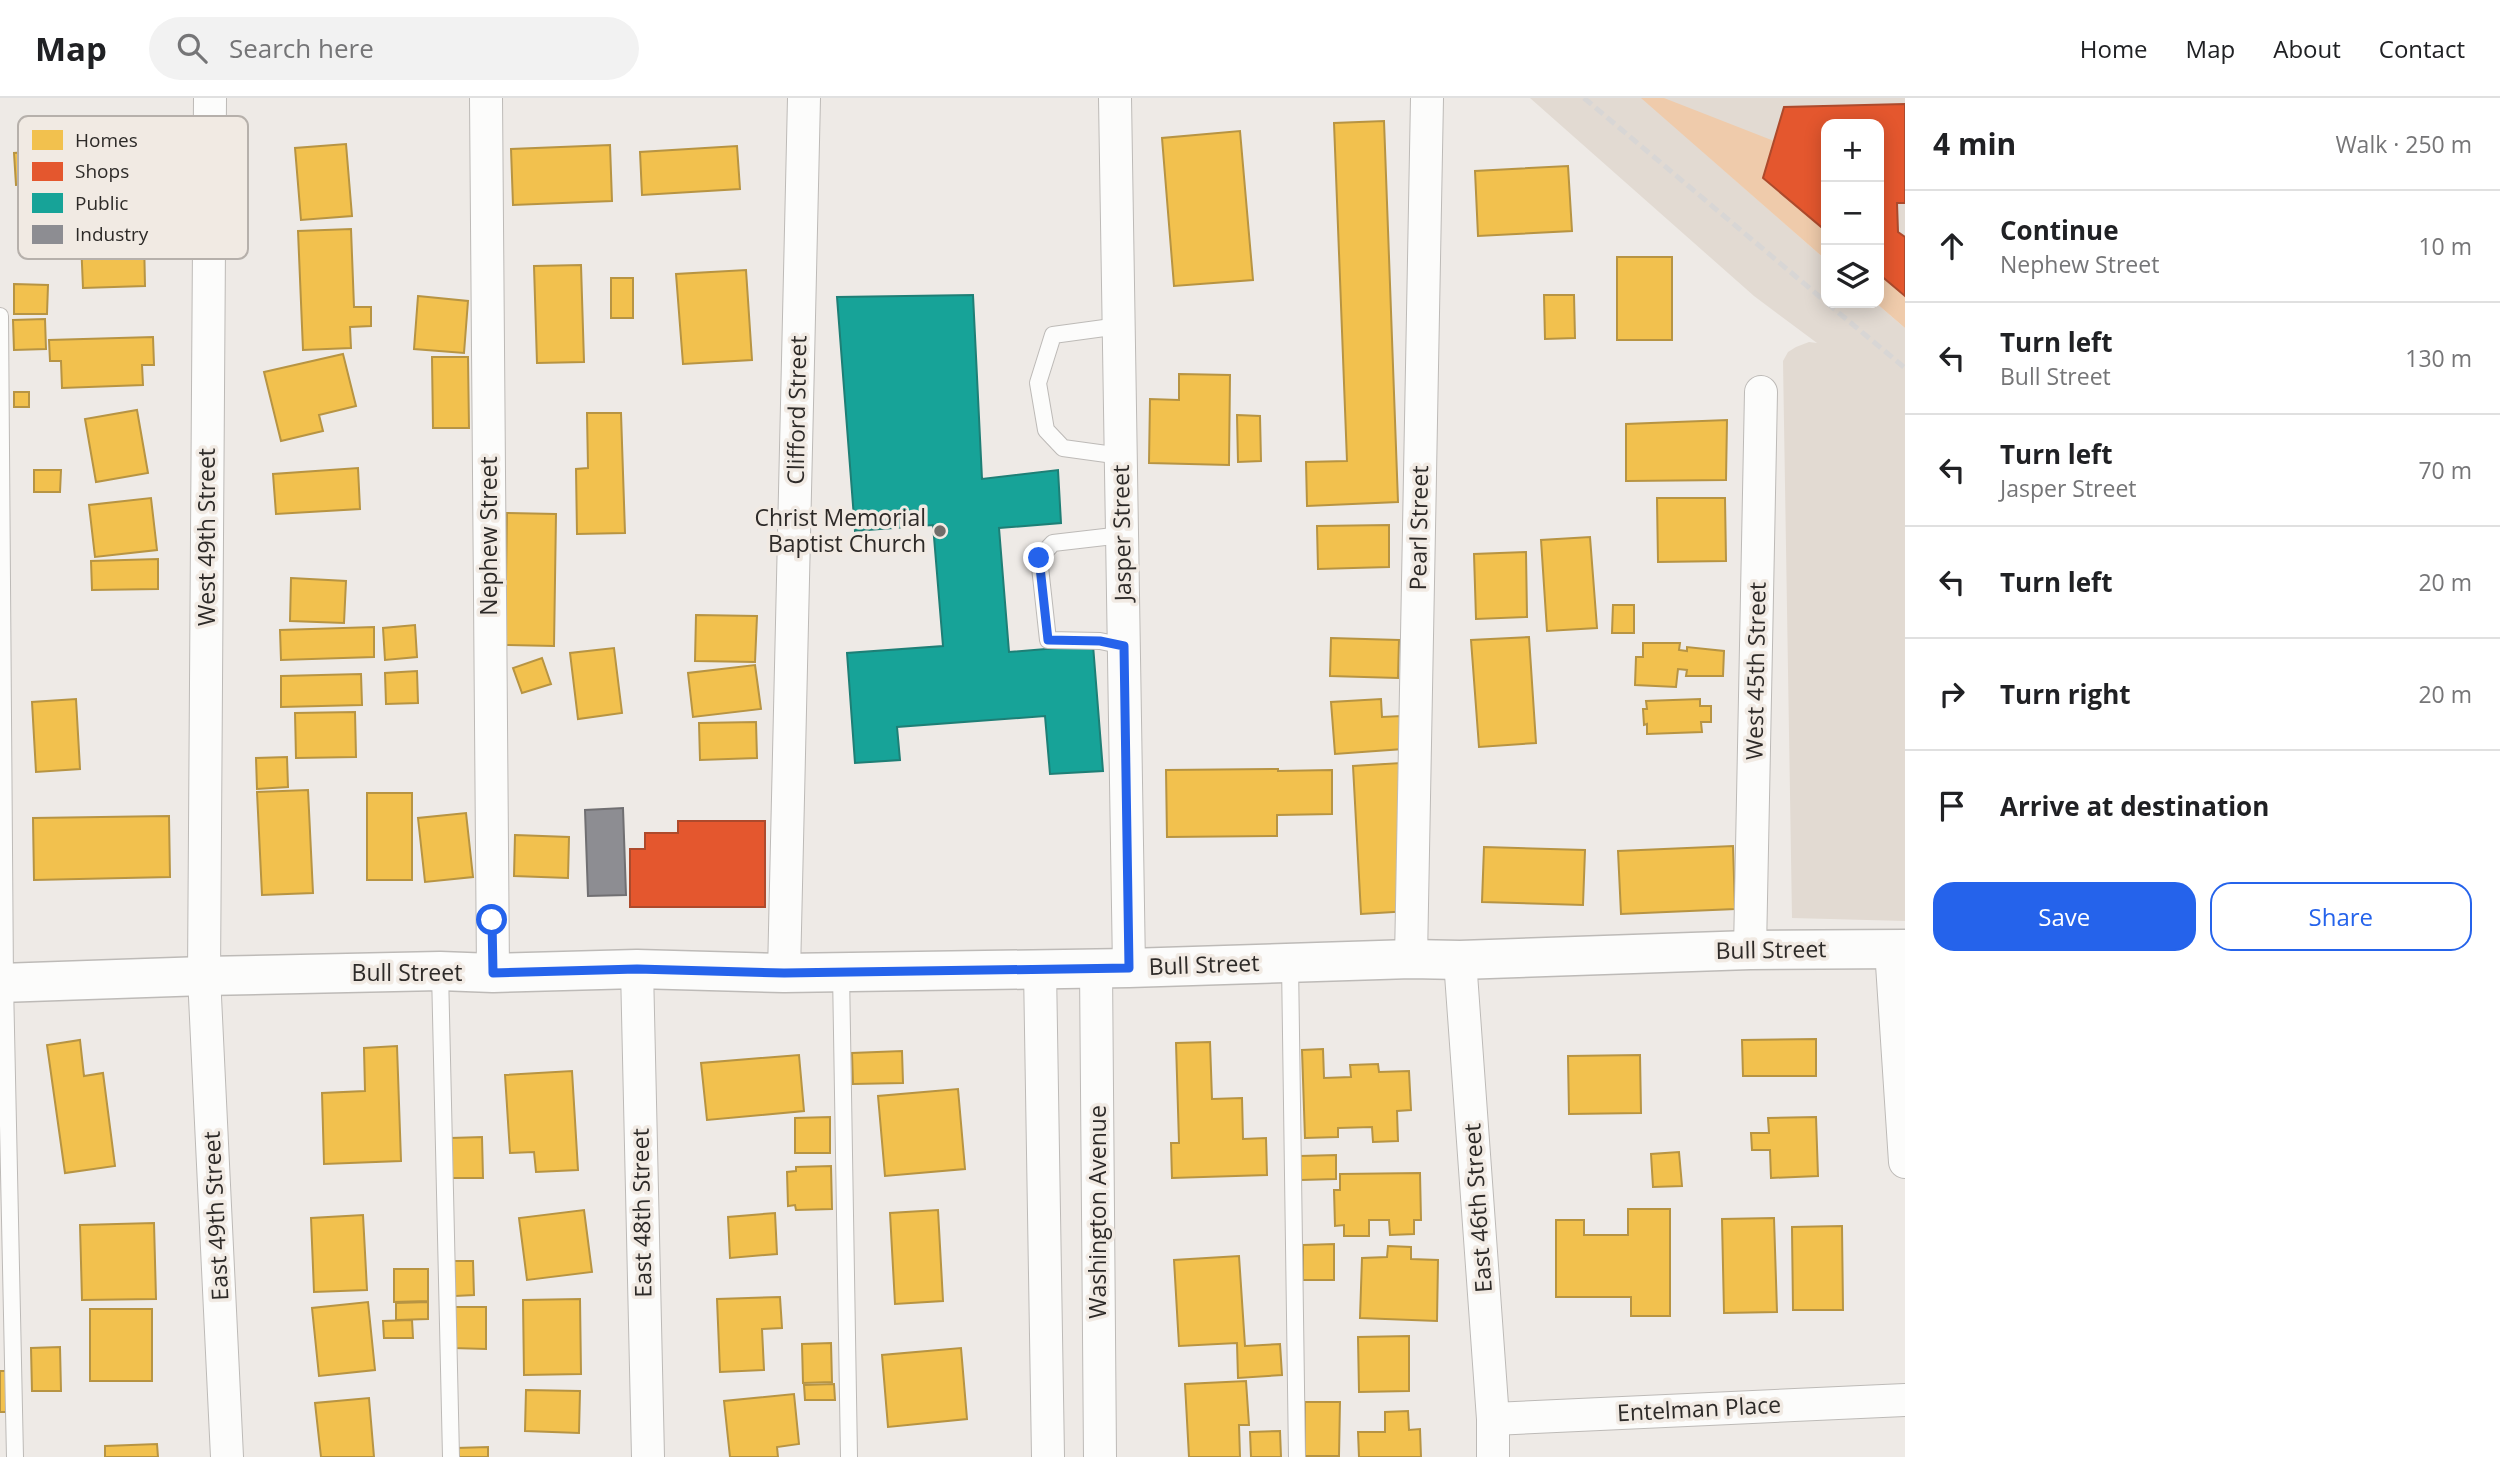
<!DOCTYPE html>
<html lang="en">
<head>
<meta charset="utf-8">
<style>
  :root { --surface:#fff; --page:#f2f2f2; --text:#202124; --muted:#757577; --line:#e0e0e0; --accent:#2563eb }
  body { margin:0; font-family:"Open Sans",sans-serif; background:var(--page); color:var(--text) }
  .controls { position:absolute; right:21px; top:21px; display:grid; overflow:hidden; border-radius:14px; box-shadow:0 4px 18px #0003 }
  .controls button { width:63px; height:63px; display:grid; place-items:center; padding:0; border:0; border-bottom:2px solid var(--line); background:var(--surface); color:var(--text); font:35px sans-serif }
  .stop { position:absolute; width:21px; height:21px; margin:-16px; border:5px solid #2563eb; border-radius:50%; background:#fff }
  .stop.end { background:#2563eb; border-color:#fff; box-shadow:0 2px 7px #0008 }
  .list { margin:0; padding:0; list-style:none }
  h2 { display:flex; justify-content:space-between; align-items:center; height:91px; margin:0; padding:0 28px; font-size:30px }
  h2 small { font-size:23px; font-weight:400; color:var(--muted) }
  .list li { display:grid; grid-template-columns:46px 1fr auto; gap:21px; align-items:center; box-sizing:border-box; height:112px; padding:0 28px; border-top:2px solid var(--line) }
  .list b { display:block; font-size:26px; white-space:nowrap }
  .list p { margin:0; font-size:23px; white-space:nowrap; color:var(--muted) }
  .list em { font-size:23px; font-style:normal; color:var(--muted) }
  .actions { display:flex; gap:14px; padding:21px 28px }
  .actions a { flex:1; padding:16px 0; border:2px solid var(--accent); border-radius:21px; text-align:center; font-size:24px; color:var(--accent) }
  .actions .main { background:var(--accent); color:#fff }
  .icon { flex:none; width:38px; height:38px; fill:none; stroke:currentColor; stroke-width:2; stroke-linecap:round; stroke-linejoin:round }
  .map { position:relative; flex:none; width:1905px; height:1359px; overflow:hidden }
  header { display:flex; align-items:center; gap:42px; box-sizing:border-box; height:98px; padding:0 35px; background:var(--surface); border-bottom:2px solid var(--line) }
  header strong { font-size:33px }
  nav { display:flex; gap:38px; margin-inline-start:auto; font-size:24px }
  .search { width:490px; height:63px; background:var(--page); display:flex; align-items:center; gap:18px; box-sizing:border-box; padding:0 24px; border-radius:38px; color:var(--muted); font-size:26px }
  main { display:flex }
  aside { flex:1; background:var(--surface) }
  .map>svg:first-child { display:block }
  .built { fill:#e2dad2 }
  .green { fill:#efcbab }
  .homes { fill:#f2c14e; stroke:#b79443; stroke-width:2 }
  .shops { fill:#e4572e; stroke:#ad4a2c; stroke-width:2 }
  .public { fill:#17a398; stroke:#1e7f76; stroke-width:2 }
  .industry { fill:#8d8d92; stroke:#706f72; stroke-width:2 }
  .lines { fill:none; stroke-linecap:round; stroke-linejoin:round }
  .service-casing { stroke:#bdbab7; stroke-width:18 }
  .minor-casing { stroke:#bdbab7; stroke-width:34 }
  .tertiary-casing { stroke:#bdbab7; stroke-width:41 }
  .service { stroke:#fcfcfb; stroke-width:16 }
  .minor { stroke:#fcfcfb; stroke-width:32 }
  .tertiary { stroke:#fcfcfb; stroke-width:38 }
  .rail { stroke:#d8d6d5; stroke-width:5; stroke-dasharray:10 5; stroke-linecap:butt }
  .route { stroke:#2563eb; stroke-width:9 }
  .poi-dot { fill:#716d6a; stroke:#f1eae3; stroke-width:2.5 }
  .labels { text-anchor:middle; stroke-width:7; stroke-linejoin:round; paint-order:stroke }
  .street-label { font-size:23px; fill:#2d2a28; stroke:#f1eae3 }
  .poi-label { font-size:23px; fill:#2d2a28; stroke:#f1eae3; text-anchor:end }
  .key { fill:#f1eae3; stroke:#b6b0ab; stroke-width:2 }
  .key-label { font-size:19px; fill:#2d2a28 }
</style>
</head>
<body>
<header>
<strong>Map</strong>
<div class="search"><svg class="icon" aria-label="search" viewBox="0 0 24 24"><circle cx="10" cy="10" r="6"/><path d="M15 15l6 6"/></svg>Search here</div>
<nav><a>Home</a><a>Map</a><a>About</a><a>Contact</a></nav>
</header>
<main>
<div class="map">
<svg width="1905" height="1359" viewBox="0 0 1905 1359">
  <rect width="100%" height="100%" fill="#eeeae6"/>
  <path class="built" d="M1530,0H1905V225L1879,203V26H1826V158L1694,46L1826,162V205H1876L1905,230V823L1792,820L1783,263L1788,254L1796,249L1809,244L1817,245L1754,198Z"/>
  <g class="green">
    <path d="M1641,0H1664L1774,43L1763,80L1826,133V162Z"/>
    <path d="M1879,176L1905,198V230L1876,205H1879Z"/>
  </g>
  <g class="homes">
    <path d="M1384,23L1398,404L1307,408L1306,364L1347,363L1334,25Z"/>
    <path d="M1240,33L1253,182L1174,188L1162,40Z"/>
    <path d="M346,46L352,118L301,122L295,50Z"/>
    <path d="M610,47L612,103L513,107L511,51Z"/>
    <path d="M737,48L740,91L642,97L640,54Z"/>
    <path d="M45,53L47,85L16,87L14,55Z"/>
    <path d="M1568,68L1572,133L1478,138L1475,73Z"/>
    <path d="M351,131L354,209H371V228L350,229L351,250L303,252L298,133Z"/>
    <path d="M144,141L145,188L83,190L81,143Z"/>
    <rect x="1617" y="159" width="55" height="83"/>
    <path d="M581,167L584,264L537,265L534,168Z"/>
    <path d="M746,172L752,262L683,266L676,176Z"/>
    <rect x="611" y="180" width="22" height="40"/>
    <path d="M14,186L48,187L47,216H14Z"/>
    <path d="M1544,197H1574L1575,240L1545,241Z"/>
    <path d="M418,198L468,203L464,255L414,251Z"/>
    <path d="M45,221L46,251L14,252L13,222Z"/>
    <path d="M153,239L154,267H142L143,287L62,290L61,263H50L49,242Z"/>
    <path d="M343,256L356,308L319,317L323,333L281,343L264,274Z"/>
    <path d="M432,259H468L469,330H433Z"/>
    <path d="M1179,276L1230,277L1229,367L1149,365L1150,301L1179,302Z"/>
    <rect x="14" y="294" width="15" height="15"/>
    <path d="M137,312L148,375L96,384L85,321Z"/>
    <path d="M587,315H621L625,435L577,436L576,371L588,370Z"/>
    <path d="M1237,317L1260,318L1261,363L1238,364Z"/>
    <path d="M1727,322L1726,382L1626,383V326Z"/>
    <path d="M358,370L360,411L276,416L273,376Z"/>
    <path d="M34,372H61L60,394H34Z"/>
    <path d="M151,400L157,452L95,459L89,407Z"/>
    <path d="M1657,400H1725L1726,463L1658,464Z"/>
    <path d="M507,415L556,416L554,548L505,547Z"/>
    <path d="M1389,427V469L1318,471L1317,428Z"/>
    <path d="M1590,439L1597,530L1547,533L1541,442Z"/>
    <path d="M1526,454L1527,519L1476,521L1474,456Z"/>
    <path d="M158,461V491L92,492L91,463Z"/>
    <path d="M291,480L346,483L344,525L290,523Z"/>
    <path d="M1613,507H1634V535H1612Z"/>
    <path d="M696,517L757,518L755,564L695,563Z"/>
    <path d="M415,527L417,559L385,562L383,530Z"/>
    <path d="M374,529V559L281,562L280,532Z"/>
    <path d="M1529,539L1536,645L1479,649L1471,542Z"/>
    <path d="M1331,540L1399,542L1398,580L1330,578Z"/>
    <path d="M1643,545H1680L1679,552L1687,553V549L1724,553L1723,578H1686L1687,572L1678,571L1676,589L1635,587L1636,559H1643Z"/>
    <path d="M614,550L622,615L578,621L570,555Z"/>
    <path d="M542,560L551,586L522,595L513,570Z"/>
    <path d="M755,567L761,611L693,619L688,575Z"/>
    <path d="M417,573L418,605L386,606L385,575Z"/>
    <path d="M361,576L362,607L281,609V578Z"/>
    <path d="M76,601L80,671L36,674L32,604Z"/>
    <path d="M1381,601L1382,619L1401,618L1403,651L1335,656L1331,604Z"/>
    <path d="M1700,601V608H1711V624H1701L1702,634L1647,636V626L1644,627L1643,611H1647L1646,603Z"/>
    <path d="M355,614L356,659L296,660L295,615Z"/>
    <path d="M756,624L757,660L700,662L699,625Z"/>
    <path d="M287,659L288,689L257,691L256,660Z"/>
    <path d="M1401,665L1410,813L1361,816L1353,668Z"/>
    <path d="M1278,671V673L1332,672V716L1277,717V738L1167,739L1166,672Z"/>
    <path d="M308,692L313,795L262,797L257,694Z"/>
    <rect x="367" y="695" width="45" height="87"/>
    <path d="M466,715L473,779L425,784L418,720Z"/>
    <path d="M169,718L170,779L34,782L33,720Z"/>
    <path d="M515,737L569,739L568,780L514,778Z"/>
    <path d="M1733,748L1735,811L1621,816L1618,753Z"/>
    <path d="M1484,749L1585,752L1583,807L1482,804Z"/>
    <path d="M1816,941V978H1743L1742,942Z"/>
    <path d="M80,942L84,978L103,975L115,1068L65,1075L47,947Z"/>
    <path d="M1210,944L1212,1001L1242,1000L1243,1041L1266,1040L1267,1077L1172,1080L1171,1045H1179L1176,945Z"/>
    <path d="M397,948L401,1063L324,1066L322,995L365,993L364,950Z"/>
    <path d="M1323,951L1324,980L1351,979L1350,967L1378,966L1379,974L1409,973L1411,1012L1397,1013L1398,1043L1373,1044L1372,1029L1338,1030V1039L1305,1040L1302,952Z"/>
    <path d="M902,953L903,985L853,986L852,955Z"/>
    <path d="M799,957L804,1013L707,1022L701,965Z"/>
    <path d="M1640,957L1641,1015L1569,1016L1568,958Z"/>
    <path d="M572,973L578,1072L536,1074L534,1054L510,1055L505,977Z"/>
    <path d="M958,991L965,1071L885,1078L878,998Z"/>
    <path d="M830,1019V1055H795V1020Z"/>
    <path d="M1816,1019L1818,1078L1771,1080L1770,1052H1752L1751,1035H1769L1768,1020Z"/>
    <path d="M482,1039L483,1080H452L451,1040Z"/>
    <path d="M1679,1054L1682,1088L1653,1089L1651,1056Z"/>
    <path d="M1336,1057V1081L1301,1082L1300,1058Z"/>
    <path d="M831,1068L832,1111L796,1112L795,1107L788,1108L787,1074L796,1073V1069Z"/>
    <path d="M1420,1075L1421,1122H1414V1136L1390,1137L1389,1122H1369V1138H1344V1127L1335,1128L1334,1092H1340V1076Z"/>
    <path d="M1628,1111H1670V1218H1631V1199H1556V1122H1584V1137H1628Z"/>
    <path d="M584,1112L592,1174L527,1182L519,1120Z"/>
    <path d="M938,1112L943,1203L895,1206L890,1115Z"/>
    <path d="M775,1115L777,1156L730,1160L728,1119Z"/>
    <path d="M363,1117L367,1192L314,1194L311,1120Z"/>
    <path d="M1774,1120L1777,1214L1724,1215L1722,1121Z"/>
    <path d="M154,1125L156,1201L82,1202L80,1127Z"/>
    <path d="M1842,1128L1843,1212H1793L1792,1129Z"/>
    <path d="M1334,1146V1182H1303V1147Z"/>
    <path d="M1388,1148L1411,1149V1161L1438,1162L1437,1223L1360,1220L1362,1160L1387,1159Z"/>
    <path d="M1239,1158L1245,1248L1280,1246L1282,1277L1238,1280L1237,1245L1179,1248L1174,1162Z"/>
    <path d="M454,1163H473L474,1197L455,1198Z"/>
    <path d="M394,1171H428V1203L394,1204Z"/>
    <path d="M780,1199L782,1230L762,1231L764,1272L720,1274L717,1201Z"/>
    <path d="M580,1201L581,1276L524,1277L523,1202Z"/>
    <path d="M368,1204L375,1272L319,1278L312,1210Z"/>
    <path d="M428,1204V1221L396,1222V1205Z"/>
    <path d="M453,1209H486V1251L453,1250Z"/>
    <rect x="90" y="1211" width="62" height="72"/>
    <path d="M412,1222L413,1240H384L383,1223Z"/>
    <path d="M1409,1238V1293L1359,1294L1358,1239Z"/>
    <path d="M831,1245L832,1284L803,1285L802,1246Z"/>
    <path d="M60,1249L61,1293H32L31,1250Z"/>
    <path d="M961,1250L967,1321L888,1329L882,1257Z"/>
    <path d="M0,1273H8L9,1314H0Z"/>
    <path d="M1246,1283L1249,1327H1239L1240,1359H1189L1185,1286Z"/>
    <path d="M834,1286L835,1302H805L804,1287Z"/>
    <path d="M526,1292L580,1293L579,1335L525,1333Z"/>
    <path d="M794,1296L799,1346L777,1349L778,1359H730L724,1303Z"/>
    <path d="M369,1300L374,1359H321L315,1305Z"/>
    <path d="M1305,1304H1340L1339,1358H1305Z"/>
    <path d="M1408,1313L1409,1332L1420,1331L1421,1359H1359L1358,1334H1385V1314Z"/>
    <path d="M1280,1333L1281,1359H1251L1250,1334Z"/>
    <path d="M157,1346L158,1359H105V1348Z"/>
    <path d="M488,1349V1359H456V1350Z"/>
  </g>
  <g class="shops">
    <path d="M1905,6V105H1897L1898,134L1905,139V198L1879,176V26H1826V133L1763,80L1784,9Z"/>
    <path d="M678,723H765V809H630V751H645V735H678Z"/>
  </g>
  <path class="public" d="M973,197L982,381L1058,372L1061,425L999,430L1009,554L1093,547L1103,673L1050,676L1045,618L897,629L900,662L855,665L847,555L943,548L933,427L855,433L837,199Z"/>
  <path class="industry" d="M623,710L626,797L588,798L585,712Z"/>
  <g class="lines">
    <defs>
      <g id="service">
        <path d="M0,218L5,885L15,1359"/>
        <path d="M1119,228L1053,237L1038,285L1046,332L1063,350L1121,358"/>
        <path d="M1122,437L1053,445L1039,460L1048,542L1100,543L1124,548"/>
        <path d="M1290,865L1297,1359"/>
        <path d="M440,873L451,1359"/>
        <path d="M841,874L849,1359"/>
      </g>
      <g id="minor">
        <path d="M210,0L204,878L227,1359"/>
        <path d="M486,0L493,875"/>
        <path d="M1115,0L1129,870"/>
        <path d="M1891,851L1905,1064"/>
        <path d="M1750,852L1761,294"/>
        <path d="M1411,861L1427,0"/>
        <path d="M1460,862L1493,1321V1359"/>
        <path d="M1096,870L1100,1359"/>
        <path d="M637,871L648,1359"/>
        <path d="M1040,871L1048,1359"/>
        <path d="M784,875L804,0"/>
        <path d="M1493,1321L1905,1302"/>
      </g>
      <path id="tertiary" d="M0,885L204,878L440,873L493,875L637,871L784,875L1129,870L1411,861L1460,862L1750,852L1905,851"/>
    </defs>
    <use href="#service" class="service-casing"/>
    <use href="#minor" class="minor-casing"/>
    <use href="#tertiary" class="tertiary-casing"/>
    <use href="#service" class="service"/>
    <use href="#minor" class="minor"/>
    <use href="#tertiary" class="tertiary"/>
    <g class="rail">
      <path d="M1584,0L1826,204"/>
      <path d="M1827,205L1905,270"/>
    </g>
  </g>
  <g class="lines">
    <path class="route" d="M492,822L493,875L637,871L784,875L1129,870L1124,548L1100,543L1048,542L1039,460"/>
  </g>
  <circle class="poi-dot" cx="940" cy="433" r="7"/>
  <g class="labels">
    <g class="street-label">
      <text transform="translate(797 312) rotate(-89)" y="8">Clifford Street</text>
      <text transform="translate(1419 430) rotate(-89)" y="8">Pearl Street</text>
      <text transform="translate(1122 435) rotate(-91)" y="8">Jasper Street</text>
      <text transform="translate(489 438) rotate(-90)" y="8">Nephew Street</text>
      <text transform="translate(207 439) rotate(-90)" y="8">West 49th Street</text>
      <text transform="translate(1756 573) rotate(-89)" y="8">West 45th Street</text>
      <text transform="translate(1771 852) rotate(-1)" y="8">Bull Street</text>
      <text transform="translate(1204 867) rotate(-2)" y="8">Bull Street</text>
      <text x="407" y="883">Bull Street</text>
      <text transform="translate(1478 1110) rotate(-94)" y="8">East 46th Street</text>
      <text transform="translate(1098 1114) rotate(-90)" y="8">Washington Avenue</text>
      <text transform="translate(642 1115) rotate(-91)" y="8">East 48th Street</text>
      <text transform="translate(216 1118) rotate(-93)" y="8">East 49th Street</text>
      <text transform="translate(1699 1311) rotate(-3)" y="8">Entelman Place</text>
    </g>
    <g class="poi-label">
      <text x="926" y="428">Christ Memorial<tspan x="926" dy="26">Baptist Church</tspan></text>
    </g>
  </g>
  <rect x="18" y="18" width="230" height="143" rx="10" class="key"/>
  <rect x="32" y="32" width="31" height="20" fill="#f2c14e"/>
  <rect x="32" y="64" width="31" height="19" fill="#e4572e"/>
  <rect x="32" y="95" width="31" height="20" fill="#17a398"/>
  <rect x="32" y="127" width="31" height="19" fill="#8d8d92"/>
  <g class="key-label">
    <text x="75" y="49">Homes</text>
    <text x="75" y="80">Shops</text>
    <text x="75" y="112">Public</text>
    <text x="75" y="143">Industry</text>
  </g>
</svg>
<div class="controls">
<button>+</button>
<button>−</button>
<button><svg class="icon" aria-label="layers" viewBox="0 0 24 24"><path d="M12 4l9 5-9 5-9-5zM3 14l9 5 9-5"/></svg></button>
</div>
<div class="stop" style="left:492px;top:822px"></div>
<div class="stop end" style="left:1039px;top:460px"></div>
</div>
<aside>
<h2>4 min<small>Walk · 250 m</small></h2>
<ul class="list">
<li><svg class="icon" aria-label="ahead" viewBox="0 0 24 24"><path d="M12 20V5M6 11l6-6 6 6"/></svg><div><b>Continue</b><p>Nephew Street</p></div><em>10 m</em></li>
<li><svg class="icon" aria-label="left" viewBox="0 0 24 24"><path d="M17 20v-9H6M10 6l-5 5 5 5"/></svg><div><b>Turn left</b><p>Bull Street</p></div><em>130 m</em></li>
<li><svg class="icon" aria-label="left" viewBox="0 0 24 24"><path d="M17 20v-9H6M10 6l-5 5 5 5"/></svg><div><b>Turn left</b><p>Jasper Street</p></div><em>70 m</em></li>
<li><svg class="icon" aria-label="left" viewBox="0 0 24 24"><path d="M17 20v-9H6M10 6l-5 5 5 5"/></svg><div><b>Turn left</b></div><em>20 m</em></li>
<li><svg class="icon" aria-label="right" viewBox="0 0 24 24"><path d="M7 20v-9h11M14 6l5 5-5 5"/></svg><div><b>Turn right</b></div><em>20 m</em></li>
<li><svg class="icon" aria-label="arrive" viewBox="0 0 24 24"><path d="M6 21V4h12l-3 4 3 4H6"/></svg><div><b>Arrive at destination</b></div></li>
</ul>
<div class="actions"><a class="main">Save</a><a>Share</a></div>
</aside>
</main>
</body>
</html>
